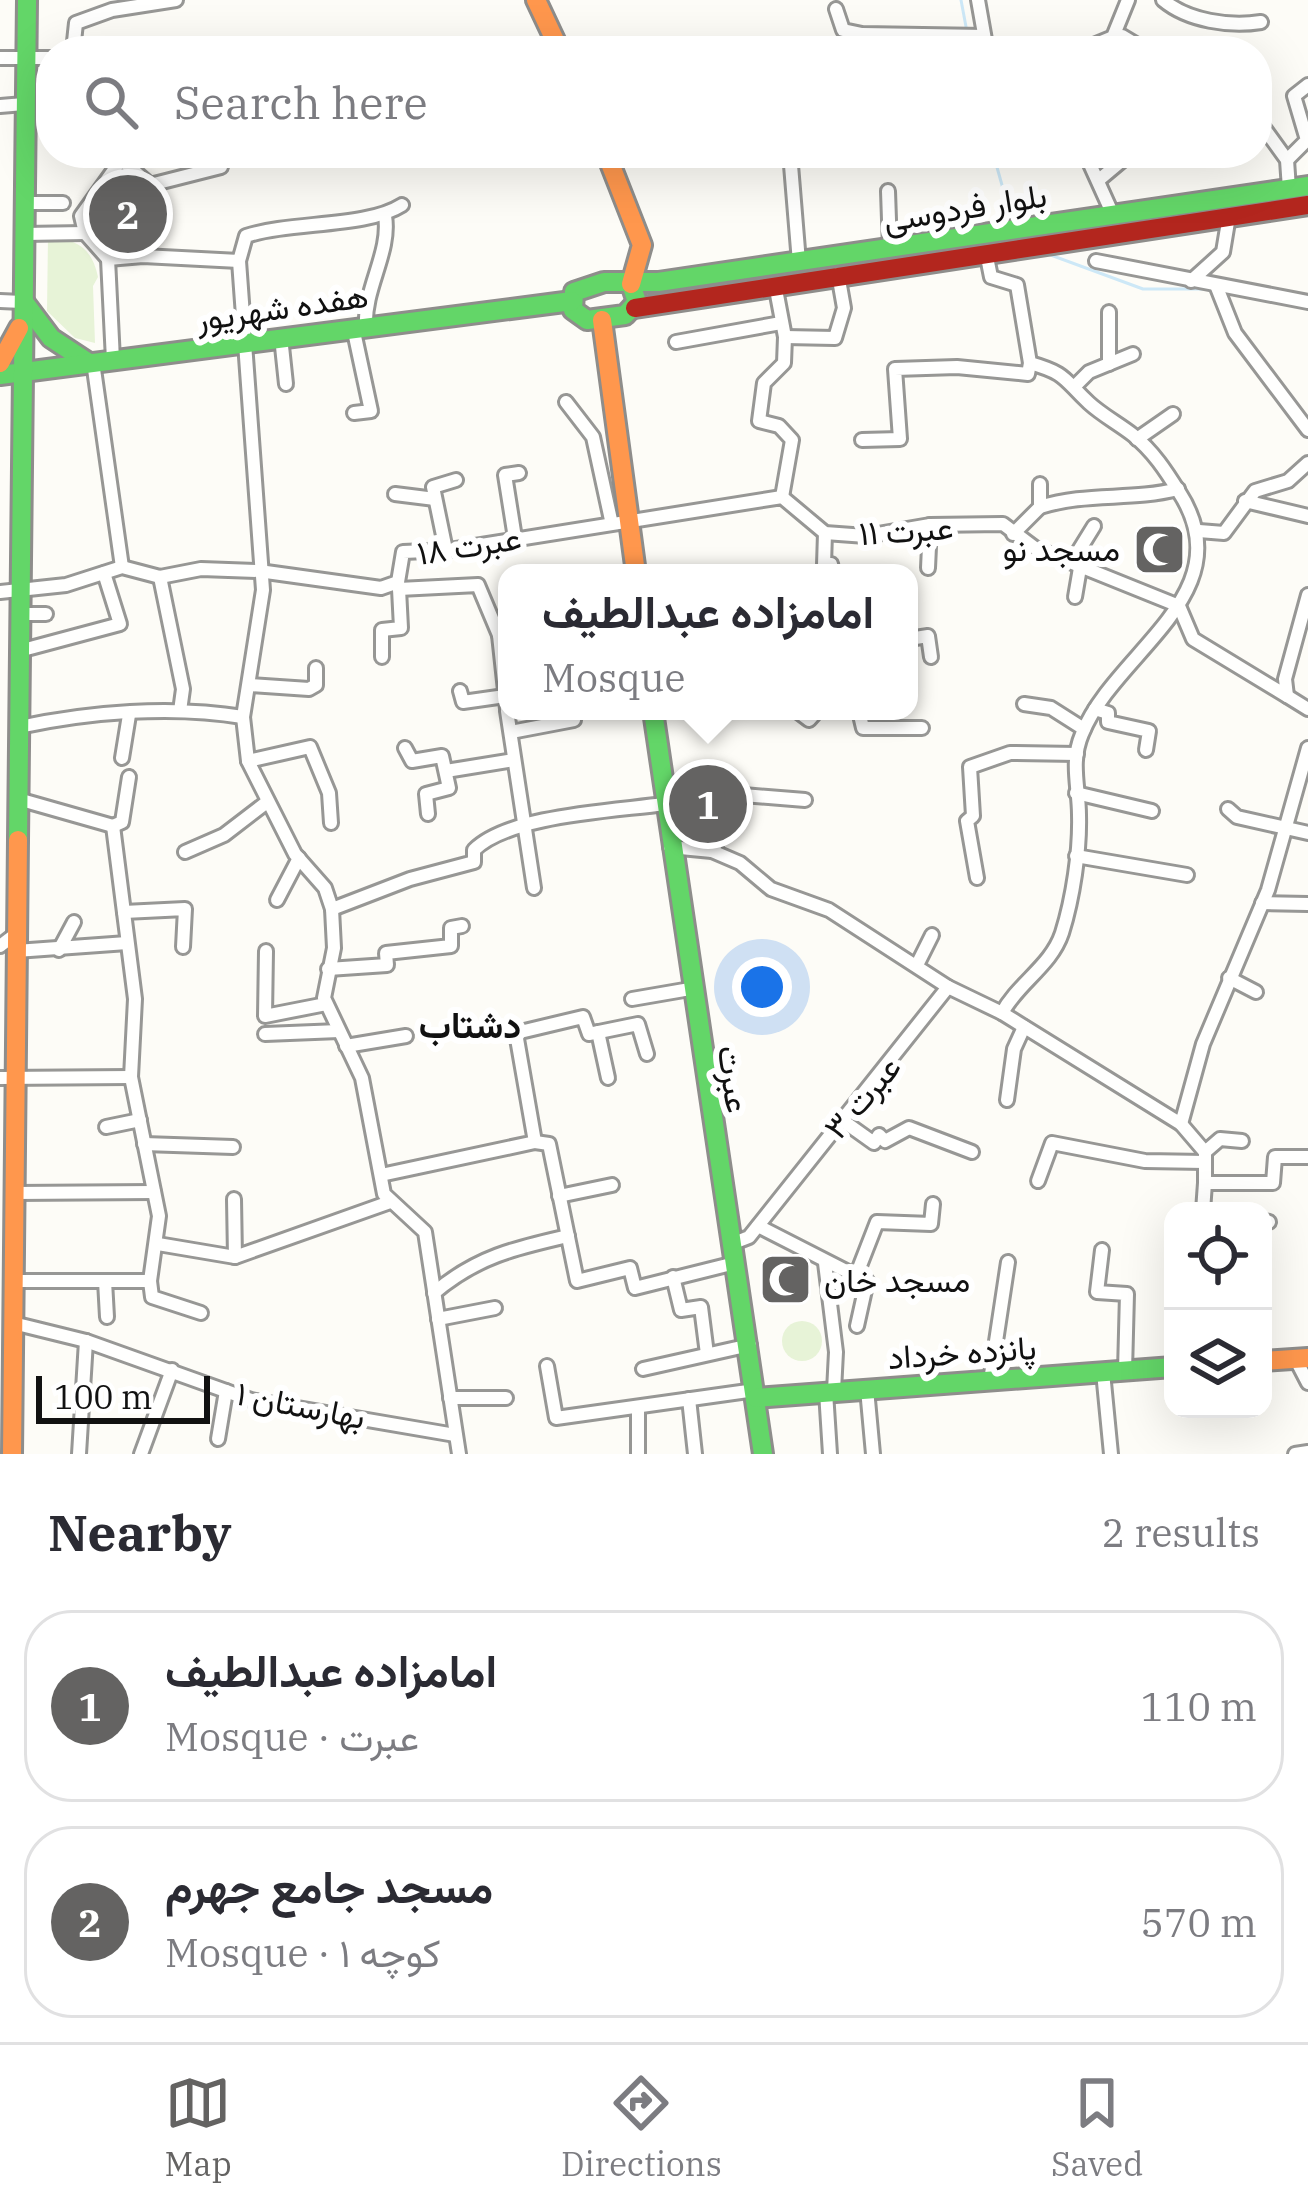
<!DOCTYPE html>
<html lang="en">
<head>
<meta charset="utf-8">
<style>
  :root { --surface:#fff; --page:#f2f2f3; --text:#2b2b33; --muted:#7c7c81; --line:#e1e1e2; --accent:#646362 }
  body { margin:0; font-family:"IBM Plex Serif",Vazirmatn,serif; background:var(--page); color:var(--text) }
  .controls { position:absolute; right:36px; bottom:36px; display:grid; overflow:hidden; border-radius:24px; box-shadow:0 12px 48px #0002 }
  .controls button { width:108px; height:108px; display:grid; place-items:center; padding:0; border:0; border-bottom:3px solid var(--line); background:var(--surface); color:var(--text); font:60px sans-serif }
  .scale { position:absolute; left:36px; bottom:30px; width:174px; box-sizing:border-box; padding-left:12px; border:6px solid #111; border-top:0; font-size:33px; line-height:42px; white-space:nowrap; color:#111; -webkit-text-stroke:9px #fff; paint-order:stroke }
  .you { position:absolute; left:762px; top:987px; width:42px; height:42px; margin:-30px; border:9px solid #fff; border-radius:50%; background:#1a73e8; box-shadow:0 0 0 18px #1a73e833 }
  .badge { display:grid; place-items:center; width:78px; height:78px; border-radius:50%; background:var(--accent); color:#fff; font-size:39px; font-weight:700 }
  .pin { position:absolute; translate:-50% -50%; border:6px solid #fff; box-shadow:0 3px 12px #0006 }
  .popup { position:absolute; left:498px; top:564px; width:420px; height:156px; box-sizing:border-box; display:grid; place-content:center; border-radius:24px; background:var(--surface); filter:drop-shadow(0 3px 9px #0005); font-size:39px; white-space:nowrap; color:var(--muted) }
  .popup b { font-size:45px; color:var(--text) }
  .popup::after { content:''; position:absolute; left:50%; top:100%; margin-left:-24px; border:24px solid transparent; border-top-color:var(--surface) }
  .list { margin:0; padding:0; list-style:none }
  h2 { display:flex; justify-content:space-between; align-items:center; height:156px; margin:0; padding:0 48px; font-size:51px }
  h2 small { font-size:39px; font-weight:400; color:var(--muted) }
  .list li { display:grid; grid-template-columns:78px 1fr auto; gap:36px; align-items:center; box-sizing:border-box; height:192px; margin:0 24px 24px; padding:0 24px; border:3px solid var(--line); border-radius:48px }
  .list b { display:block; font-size:45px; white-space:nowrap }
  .list p { margin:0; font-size:39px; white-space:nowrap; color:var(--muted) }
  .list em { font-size:39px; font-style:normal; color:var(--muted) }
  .icon { flex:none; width:66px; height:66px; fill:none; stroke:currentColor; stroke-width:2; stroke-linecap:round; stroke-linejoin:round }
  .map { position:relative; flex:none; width:1308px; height:1454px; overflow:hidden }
  .search { position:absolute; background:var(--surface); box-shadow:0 12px 48px #0002; left:36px; right:36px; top:36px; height:132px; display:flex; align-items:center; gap:30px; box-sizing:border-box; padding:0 42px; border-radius:48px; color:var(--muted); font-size:45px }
  .sheet { height:588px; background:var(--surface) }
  nav { display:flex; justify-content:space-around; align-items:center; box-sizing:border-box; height:168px; border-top:3px solid var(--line); background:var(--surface); font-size:33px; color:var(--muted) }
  nav a { display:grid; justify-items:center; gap:6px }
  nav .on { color:var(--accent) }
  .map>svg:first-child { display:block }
  .green { fill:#e7f3d7 }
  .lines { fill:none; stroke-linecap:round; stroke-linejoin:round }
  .stream { stroke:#cde8f7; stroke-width:3 }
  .street-casing { stroke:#979795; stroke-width:18 }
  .fast-casing { stroke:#8e8d8b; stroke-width:24 }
  .slow-casing { stroke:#8e8d8b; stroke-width:24 }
  .jam-casing { stroke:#8e8d8b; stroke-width:24 }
  .street { stroke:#fffffe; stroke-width:12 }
  .fast { stroke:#63d668; stroke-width:18 }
  .slow { stroke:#ff974d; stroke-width:18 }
  .jam { stroke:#b3261e; stroke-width:18 }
  .labels { text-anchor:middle; stroke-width:12; stroke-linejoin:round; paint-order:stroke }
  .street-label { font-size:33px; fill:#111; stroke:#fff }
  .poi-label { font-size:33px; fill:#111; stroke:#fff; text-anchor:end }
  .neighbourhood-label { font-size:36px; font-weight:bold; fill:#111; stroke:#fff }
</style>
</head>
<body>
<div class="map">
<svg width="1308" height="1454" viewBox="0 0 1308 1454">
  <rect width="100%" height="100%" fill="#fdfcf7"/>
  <g class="green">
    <path d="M48,237C77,239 92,248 98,277L93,286L95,343L75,338L47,311Z"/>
    <circle cx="802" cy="1341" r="20"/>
  </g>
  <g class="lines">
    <g class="stream">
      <path d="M961,0L967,32"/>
      <path d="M993,153L1007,203L1020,219"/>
      <path d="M1048,254L1143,289H1208"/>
    </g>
    <defs>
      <g id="street">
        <path d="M978,0L987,51"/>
        <path d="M1163,0C1188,21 1230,27 1261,22"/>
        <path d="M836,9L843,30L862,34L984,36"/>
        <path d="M1113,37L1122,36L1147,51"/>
        <path d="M73,51L76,23L112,10L176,0"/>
        <path d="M1079,51L1113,37L1128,0"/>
        <path d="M0,58H51"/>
        <path d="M1258,94L1261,124L1287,160L1289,189"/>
        <path d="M0,106L24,104"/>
        <path d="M790,153L799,262"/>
        <path d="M1085,153L1113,215"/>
        <path d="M1287,160L1307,140L1294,96L1308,85"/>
        <path d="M124,162L150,185L221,167"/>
        <path d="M1100,179L1131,153"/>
        <path d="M888,191L890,249"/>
        <path d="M24,203H63"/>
        <path d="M402,205C366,228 292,221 246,236L239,261L263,590L243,717L248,761L295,854L325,888L332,909L334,948L324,998L362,1078L384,1194L425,1232L459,1454"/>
        <path d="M24,234L85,233"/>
        <path d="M986,252L991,277L1017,285L1030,363C1068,374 1063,379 1089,403C1102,415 1119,424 1133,435C1153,451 1166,471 1179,492C1245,594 1115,651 1082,734C1070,762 1079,787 1079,815C1080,851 1073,898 1062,933C1051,966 1018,983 1002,1013"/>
        <path d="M108,259L143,256L239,261"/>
        <path d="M108,259L85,233L81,216L126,153"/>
        <path d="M108,259L113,360"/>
        <path d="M1096,261L1308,302"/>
        <path d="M1191,281L1223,252L1229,216"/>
        <path d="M775,284L785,337L784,363L764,383L759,421L779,426L792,440L782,497"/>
        <path d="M1216,285L1235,333L1308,430"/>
        <path d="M0,301L22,302"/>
        <path d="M366,326C364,288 391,252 385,216"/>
        <path d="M353,327L371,411L354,413"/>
        <path d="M281,337L286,384"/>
        <path d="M785,337L835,338L844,308L838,274"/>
        <path d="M676,342L781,323"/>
        <path d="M93,362L122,567"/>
        <path d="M1109,364V312"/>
        <path d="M1076,385L1089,372L1133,354"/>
        <path d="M566,402L593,437L611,520"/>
        <path d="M1137,439L1173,414"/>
        <path d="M862,440L900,439L895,369L957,367L1028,374L1030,363"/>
        <path d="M395,494L435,499"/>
        <path d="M1245,501L1308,516"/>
        <path d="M1040,507C1087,492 1130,501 1178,489"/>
        <path d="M1199,531L1224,533L1255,491L1288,481L1308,463"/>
        <path d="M825,533L824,565L831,564L833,573"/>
        <path d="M1013,534L1040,507V484"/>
        <path d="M515,538L505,475L519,473"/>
        <path d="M446,550L433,487L456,480"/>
        <path d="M1073,560L1094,526"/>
        <path d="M928,568L930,525"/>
        <path d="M160,577L183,689L180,711"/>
        <path d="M398,582L399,589L478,585L499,635L507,634"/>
        <path d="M0,592L66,585L122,567L160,577L201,569L259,571L381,588L398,582L403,552L450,550L782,497L825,533L866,536L930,525L1003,524L1035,548L1179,606"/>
        <path d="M1075,597L1081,562"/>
        <path d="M1179,606L1193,639L1287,696L1285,679L1308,595"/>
        <path d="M20,614H46"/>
        <path d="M499,635L507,709"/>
        <path d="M909,639L928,636L931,657"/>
        <path d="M19,651L120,624L104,573"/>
        <path d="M382,657V630L401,628L399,589"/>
        <path d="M250,685L309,689L316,685V668"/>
        <path d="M460,691L463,702L505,696"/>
        <path d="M1287,696L1308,709"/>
        <path d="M1024,704L1051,708L1084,729"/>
        <path d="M1095,709L1108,713V722L1149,731L1146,750"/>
        <path d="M507,711L534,888"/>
        <path d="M797,711L809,720L817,711"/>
        <path d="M859,711L863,728H922"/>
        <path d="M19,727C89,712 171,705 243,717"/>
        <path d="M511,732L574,720"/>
        <path d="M405,748L412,761L442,756L449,788L426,794L428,814"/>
        <path d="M122,758L129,715"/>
        <path d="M248,761L310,747L329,793L331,823"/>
        <path d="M446,771L514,760"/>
        <path d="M1076,793L1152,811"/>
        <path d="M18,799L113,826"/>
        <path d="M1228,809L1237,817L1308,833"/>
        <path d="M113,826L122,822L129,777"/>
        <path d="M670,847L712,851L740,863L771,889L829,910L948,987"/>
        <path d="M712,851L743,795L805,800"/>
        <path d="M185,852L224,835L267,802"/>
        <path d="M1076,856L1187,875"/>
        <path d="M977,878L967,821L973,816L970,767L1010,753L1077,754"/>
        <path d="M277,900L299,858"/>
        <path d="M1262,903L1308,904"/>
        <path d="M332,909L410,879L474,862V850C509,815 614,811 664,804"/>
        <path d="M124,912L185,909L183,947"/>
        <path d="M0,946L17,933"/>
        <path d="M59,950L74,922"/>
        <path d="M16,951L127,943"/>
        <path d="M266,951L265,1016L326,1004"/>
        <path d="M917,965L932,935"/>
        <path d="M328,969L387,965L386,953L451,946V928L462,926"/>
        <path d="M1229,978L1256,992"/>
        <path d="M632,999L690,989"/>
        <path d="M598,1032L608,1078"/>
        <path d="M265,1034L339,1031"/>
        <path d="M346,1046L406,1036"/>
        <path d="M0,1078L131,1077"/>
        <path d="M1007,1100L1014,1049L1024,1027"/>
        <path d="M839,1118L874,1143L879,1135L885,1141L909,1128L972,1152"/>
        <path d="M1181,1124L1205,1152V1183H1273L1275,1157H1308"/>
        <path d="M106,1127L140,1120"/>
        <path d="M535,1142L549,1144L577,1281L630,1268L635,1288L735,1263"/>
        <path d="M144,1144L233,1147"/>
        <path d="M1205,1152L1220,1139L1242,1141"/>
        <path d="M381,1175L535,1142L516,1033L583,1017L589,1034L638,1024L647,1054"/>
        <path d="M1038,1181L1052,1143L1145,1161L1205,1162"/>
        <path d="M14,1193L154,1192"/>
        <path d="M559,1196L612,1185"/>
        <path d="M234,1199L235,1257"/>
        <path d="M1203,1211L1205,1183"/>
        <path d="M1263,1221L1269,1222"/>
        <path d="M758,1226L856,1276L877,1222L931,1224L933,1204"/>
        <path d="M158,1244L235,1257L390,1202"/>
        <path d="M731,1244L749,1237L948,987L1002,1013L1181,1124L1203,1044L1268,890L1308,748"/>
        <path d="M1102,1250L1097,1292L1127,1294L1125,1371"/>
        <path d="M825,1263L836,1352L834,1391"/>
        <path d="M856,1276L867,1281L857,1326"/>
        <path d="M673,1277L681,1310L701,1307L707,1354"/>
        <path d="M13,1281H150L159,1216L131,1077L135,999L113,826"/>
        <path d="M105,1281L107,1317"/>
        <path d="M150,1281L152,1297L201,1313"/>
        <path d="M434,1293C476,1257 515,1248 568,1236"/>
        <path d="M438,1319L495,1308"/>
        <path d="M13,1323L86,1341L251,1400L455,1435"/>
        <path d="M1295,1358L1308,1383"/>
        <path d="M547,1366L556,1418L755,1390"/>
        <path d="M643,1369L750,1345"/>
        <path d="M1103,1372L1111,1454"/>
        <path d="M990,1381L1008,1262"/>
        <path d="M867,1389L873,1454"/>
        <path d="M826,1392L830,1454"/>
        <path d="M450,1398H506"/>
        <path d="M689,1399L695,1454"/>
        <path d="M638,1407V1454"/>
        <path d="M218,1439L226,1391"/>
        <path d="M79,1454L86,1341"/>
        <path d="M141,1454L172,1370"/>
        <path d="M1295,1454L1308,1452"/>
      </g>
      <g id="fast">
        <path d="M631,284L637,302L625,315L587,320L573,310L574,292L604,282H658L1308,186"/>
        <path d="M24,302L51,338L89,363"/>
        <path d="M0,375L572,301"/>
        <path d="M653,711L763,1454"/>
        <path d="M18,840L27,0"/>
        <path d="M756,1398L1173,1367"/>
      </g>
      <g id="slow">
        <path d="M536,0L560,51"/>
        <path d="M606,153L642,245L631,284"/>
        <path d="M602,320L636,573"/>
        <path d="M0,363L19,328"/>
        <path d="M1263,1361L1308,1358"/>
        <path d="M12,1454L18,840"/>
      </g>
      <path id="jam" d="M635,308L1308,205"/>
    </defs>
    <use href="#street" class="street-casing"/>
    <use href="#fast" class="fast-casing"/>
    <use href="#slow" class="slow-casing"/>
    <use href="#jam" class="jam-casing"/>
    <use href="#street" class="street"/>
    <use href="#fast" class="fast"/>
    <use href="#slow" class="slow"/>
    <use href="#jam" class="jam"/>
  </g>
  <defs>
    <symbol id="mosque-square" viewBox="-11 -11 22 22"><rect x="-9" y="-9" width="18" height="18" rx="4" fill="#646362" stroke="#fff"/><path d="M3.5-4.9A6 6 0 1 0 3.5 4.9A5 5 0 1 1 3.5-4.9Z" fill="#fff"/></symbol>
  </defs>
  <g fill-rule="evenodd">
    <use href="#mosque-square" x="1130" y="520" width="59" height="59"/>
    <use href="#mosque-square" x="756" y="1250" width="59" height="59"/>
  </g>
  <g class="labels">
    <g class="street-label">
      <text transform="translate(965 207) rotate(-9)" y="12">بلوار فردوسی</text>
      <text transform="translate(282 307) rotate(-8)" y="12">هفده شهریور</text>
      <text transform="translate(906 530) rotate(-4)" y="12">عبرت ۱۱</text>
      <text transform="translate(469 545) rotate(-9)" y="12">عبرت ۱۸</text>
      <text transform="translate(734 1079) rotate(82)" y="12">عبرت</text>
      <text transform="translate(862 1097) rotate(-49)" y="12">عبرت ۳</text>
      <text transform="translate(962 1352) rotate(-4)" y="12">پانزده خرداد</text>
      <text transform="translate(301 1405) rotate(11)" y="12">بهارستان ۱</text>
    </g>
    <g class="poi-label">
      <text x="1120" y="561">مسجد نو</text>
      <text x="824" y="1292" text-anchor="start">مسجد خان</text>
    </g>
    <g class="neighbourhood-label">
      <text x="470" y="1038">دشتاب</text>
    </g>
  </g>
</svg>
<div class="controls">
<button><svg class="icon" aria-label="locate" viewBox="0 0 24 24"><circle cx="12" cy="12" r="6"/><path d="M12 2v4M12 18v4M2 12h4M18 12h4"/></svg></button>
<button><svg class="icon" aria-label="layers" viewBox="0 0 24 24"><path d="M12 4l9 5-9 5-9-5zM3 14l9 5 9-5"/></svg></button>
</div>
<div class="scale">100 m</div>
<div class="you"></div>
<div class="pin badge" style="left:708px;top:804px">1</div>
<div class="popup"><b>امامزاده عبدالطیف</b>Mosque</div>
<div class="pin badge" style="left:128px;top:214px">2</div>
<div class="search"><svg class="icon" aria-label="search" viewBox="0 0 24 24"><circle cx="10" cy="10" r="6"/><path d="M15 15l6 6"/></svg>Search here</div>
</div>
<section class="sheet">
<h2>Nearby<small>2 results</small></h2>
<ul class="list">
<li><span class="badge">1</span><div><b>امامزاده عبدالطیف</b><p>Mosque · عبرت</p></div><em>110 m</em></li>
<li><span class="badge">2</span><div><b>مسجد جامع جهرم</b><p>Mosque · کوچه ۱</p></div><em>570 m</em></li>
</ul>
</section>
<nav>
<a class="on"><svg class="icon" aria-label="map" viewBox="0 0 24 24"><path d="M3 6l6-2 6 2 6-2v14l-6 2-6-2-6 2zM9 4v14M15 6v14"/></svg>Map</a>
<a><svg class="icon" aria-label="directions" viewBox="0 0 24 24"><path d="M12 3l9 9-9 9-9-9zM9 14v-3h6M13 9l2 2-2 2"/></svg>Directions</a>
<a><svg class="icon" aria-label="saved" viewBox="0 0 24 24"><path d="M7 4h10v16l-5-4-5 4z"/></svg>Saved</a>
</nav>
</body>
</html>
